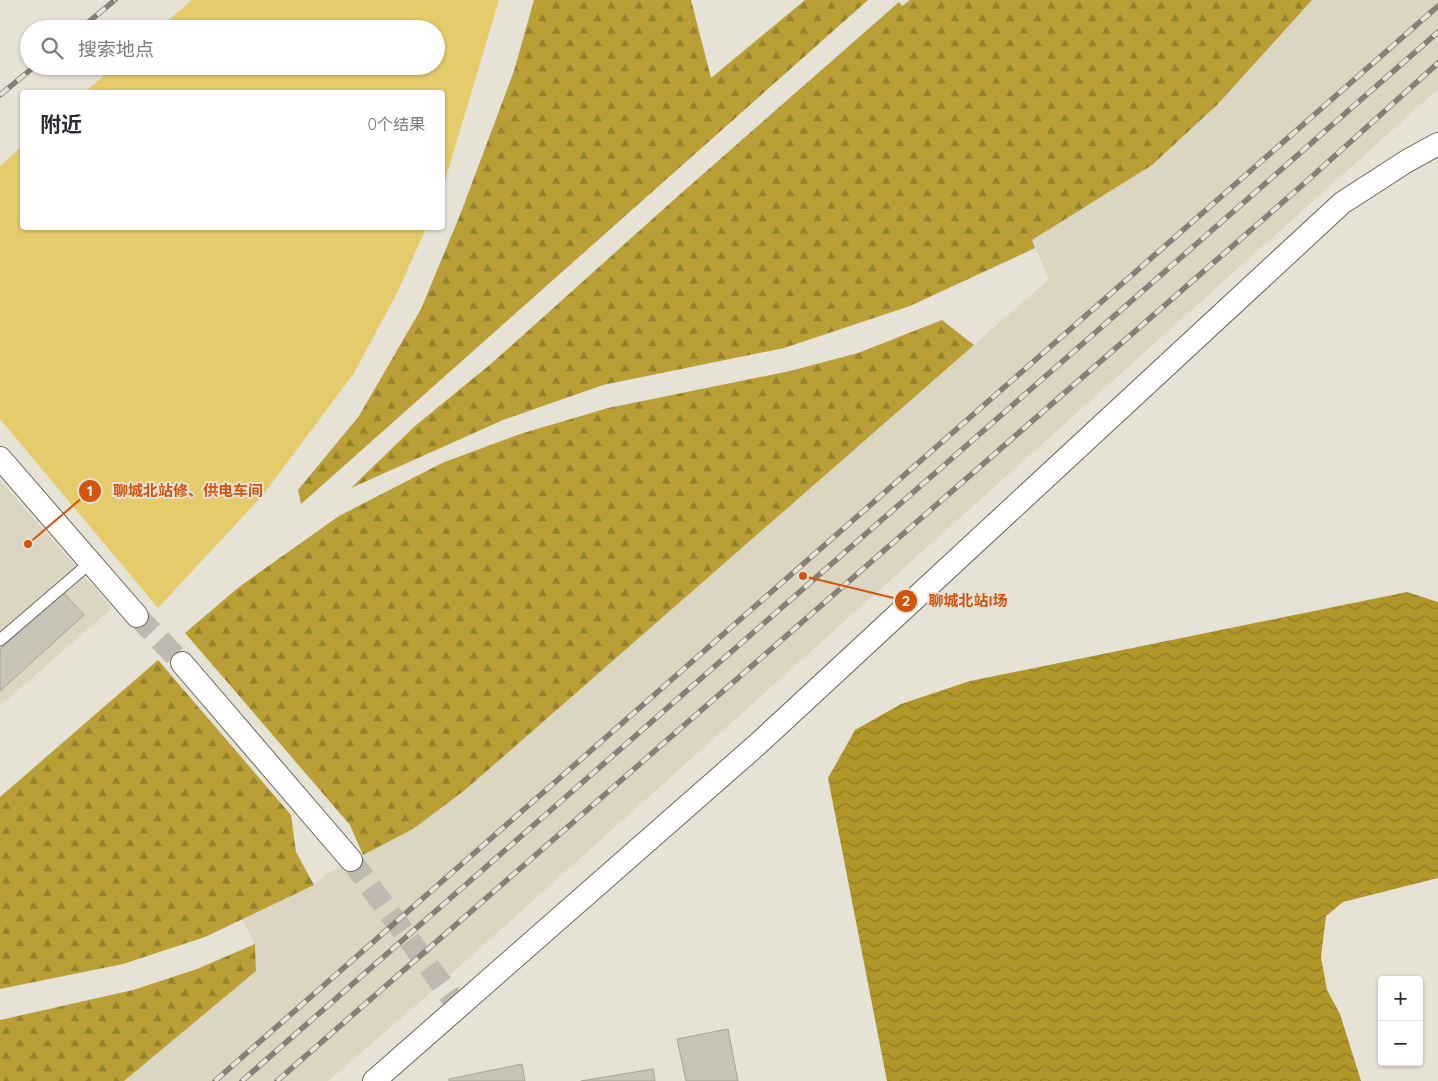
<!DOCTYPE html>
<html lang="zh">
<head>
<meta charset="utf-8">
<style>
  :root { --surface:#fff; --page:#f7f7f7; --text:#2b2b33; --muted:#7c7c81; --line:#e1e1e2 }
  body { margin:0; font-family:Quicksand,"Noto Sans SC",sans-serif; background:var(--page); color:var(--text) }
  .controls { position:absolute; right:15px; bottom:15px; display:grid; overflow:hidden; border-radius:5px; box-shadow:0 1px 4px #0004 }
  .controls button { width:45px; height:45px; display:grid; place-items:center; padding:0; border:0; border-bottom:1px solid var(--line); background:var(--surface); color:var(--text); font:25px sans-serif }
  .list { margin:0; padding:0; list-style:none }
  h2 { display:flex; justify-content:space-between; align-items:center; height:65px; margin:0; padding:0 20px; font-size:21px }
  h2 small { font-size:16px; font-weight:400; color:var(--muted) }
  .icon { flex:none; width:28px; height:28px; fill:none; stroke:currentColor; stroke-width:2; stroke-linecap:round; stroke-linejoin:round }
  .map { position:relative; flex:none; width:1438px; height:1081px; overflow:hidden }
  .search { position:absolute; background:var(--surface); box-shadow:0 1px 4px #0004; left:20px; top:20px; width:425px; height:55px; display:flex; align-items:center; gap:12px; box-sizing:border-box; padding:0 18px; border-radius:28px; color:var(--muted); font-size:19px }
  .panel { position:absolute; background:var(--surface); box-shadow:0 1px 4px #0004; left:20px; top:90px; width:425px; height:140px; border-radius:5px }
  .map>svg:first-child { display:block }
  .built { fill:#dbd6c2 }
  .green { fill:#e5cb69 }
  .forest { fill:url(#forest-firs) }
  .water { fill:url(#water-waves) }
  .building { fill:#c7c4b7; stroke:#a7a397 }
  .lines { fill:none; stroke-linecap:round; stroke-linejoin:round }
  .street-tunnel { stroke:#bebaaf; stroke-width:22; stroke-dasharray:22 11; stroke-linecap:butt }
  .lane-casing { stroke:#69665b; stroke-width:13 }
  .street-casing { stroke:#69665b; stroke-width:24 }
  .lane { stroke:#fff; stroke-width:11 }
  .street { stroke:#fff; stroke-width:22 }
  .rail-casing { stroke:#838078; stroke-width:5.5 }
  .rail { stroke:#e6e2d5; stroke-width:4; stroke-dasharray:11; stroke-linecap:butt }
  .leader { fill:none; stroke:#d4530d; stroke-width:2 }
  .callout-dot { fill:#d4530d; stroke:#e6e2d5; stroke-width:2 }
  .mark-label { font-size:15px; text-anchor:middle; font-weight:bold; fill:#fff }
  .callout-label { font-size:15px; text-anchor:middle; font-weight:bold; fill:#d4530d; stroke:#e6e2d5; stroke-width:4; stroke-linejoin:round; paint-order:stroke }
</style>
</head>
<body>
<div class="map">
<svg width="1438" height="1081" viewBox="0 0 1438 1081">
  <defs>
    <pattern id="forest-firs" width="22" height="20" patternUnits="userSpaceOnUse" patternTransform="scale(1.25)"><rect width="22" height="20" fill="#b99f35"/><path d="M5 1l3.5 6h-7zM16 11l3.5 6h-7z" fill="#96812c"/></pattern>
    <pattern id="water-waves" width="16" height="10" patternUnits="userSpaceOnUse" patternTransform="scale(1.25)"><rect width="16" height="10" fill="#b1972a"/><path d="M0 5q4-4 8 0t8 0" fill="none" stroke="#8f7a23"/></pattern>
  </defs>
  <rect width="100%" height="100%" fill="#e6e2d5"/>
  <g class="built">
    <path d="M1312,0H1438V89L421,1001L328,1081H124L256,971L255,944L242,919L314,885L325,875L413,829L465,790L1049,279L1032,240L1152,165L1218,104Z"/>
    <path d="M0,480L112,608L0,706Z"/>
  </g>
  <g class="green">
    <path d="M192,0H499L443,187L442,92H85L115,66H436V29H158Z"/>
    <path d="M22,146V228H426L398,291L354,373L262,496L158,608L0,419V166Z"/>
  </g>
  <g class="forest">
    <path d="M534,0H691L711,78L805,0H868L301,504L298,490L359,416L421,309L460,215L514,71Z"/>
    <path d="M910,0H1312L1218,104L1152,165L1032,240L1035,248L910,306L784,348L603,385L503,420L351,488L415,426L492,363L677,197L899,2L902,6Z"/>
    <path d="M942,320L974,345L465,790L413,829L363,855L350,825L185,633L239,587L339,516L442,463L520,434L608,408L790,371L858,353Z"/>
    <path d="M158,660L291,815L296,852L314,885L205,937L123,964L0,989V797Z"/>
    <path d="M255,944L256,971L124,1081H0V1020L133,990L197,969Z"/>
  </g>
  <path class="water" d="M1407,592L1438,602V878L1343,902L1326,916L1321,957L1327,990L1340,1014L1361,1081H887L828,778L855,730L901,704L970,681Z"/>
  <g class="building">
    <path d="M63,592L84,615L0,691V649Z"/>
    <path d="M728,1029L738,1081H686L677,1039Z"/>
    <path d="M522,1064L525,1081H449V1079Z"/>
    <path d="M653,1069L655,1081H581Z"/>
  </g>
  <g class="lines">
    <g class="street-tunnel">
      <path d="M137,616L182,663"/>
      <path d="M351,860L457,1005"/>
    </g>
    <defs>
      <path id="lane" d="M0,640L91,562"/>
      <g id="street">
        <path d="M0,458L137,616"/>
        <path d="M182,663L351,860"/>
        <path d="M374,1081L759,743L1342,203L1407,161L1438,144"/>
      </g>
    </defs>
    <use href="#lane" class="lane-casing"/>
    <use href="#street" class="street-casing"/>
    <use href="#lane" class="lane"/>
    <use href="#street" class="street"/>
    <defs>
      <g id="rail">
        <path d="M80,29L115,0"/>
        <path d="M0,95L35,66"/>
        <path d="M215,1081L1438,6"/>
        <path d="M242,1081L1438,32"/>
        <path d="M277,1081L1307,181L1438,63"/>
      </g>
    </defs>
    <use href="#rail" class="rail-casing"/>
    <use href="#rail" class="rail"/>
  </g>
  <path class="leader" d="M28 544L90 491M803 576L906 601"/>
  <g class="callout-dot">
    <circle cx="28" cy="544" r="5"/>
    <circle cx="803" cy="576" r="5"/>
    <circle cx="90" cy="491" r="12"/>
    <circle cx="906" cy="601" r="12"/>
  </g>
  <g class="mark-label">
    <text x="90" y="496">1</text>
    <text x="906" y="606">2</text>
  </g>
  <g class="callout-label">
    <text x="188" y="496">聊城北站修、供电车间</text>
    <text x="968" y="606">聊城北站I场</text>
  </g>
</svg>
<div class="controls">
<button>+</button>
<button>−</button>
</div>
<div class="search"><svg class="icon" aria-label="search" viewBox="0 0 24 24"><circle cx="10" cy="10" r="6"/><path d="M15 15l6 6"/></svg>搜索地点</div>
<section class="panel">
<h2>附近<small>0个结果</small></h2>
<ul class="list">
</ul>
</section>
</div>
</body>
</html>
